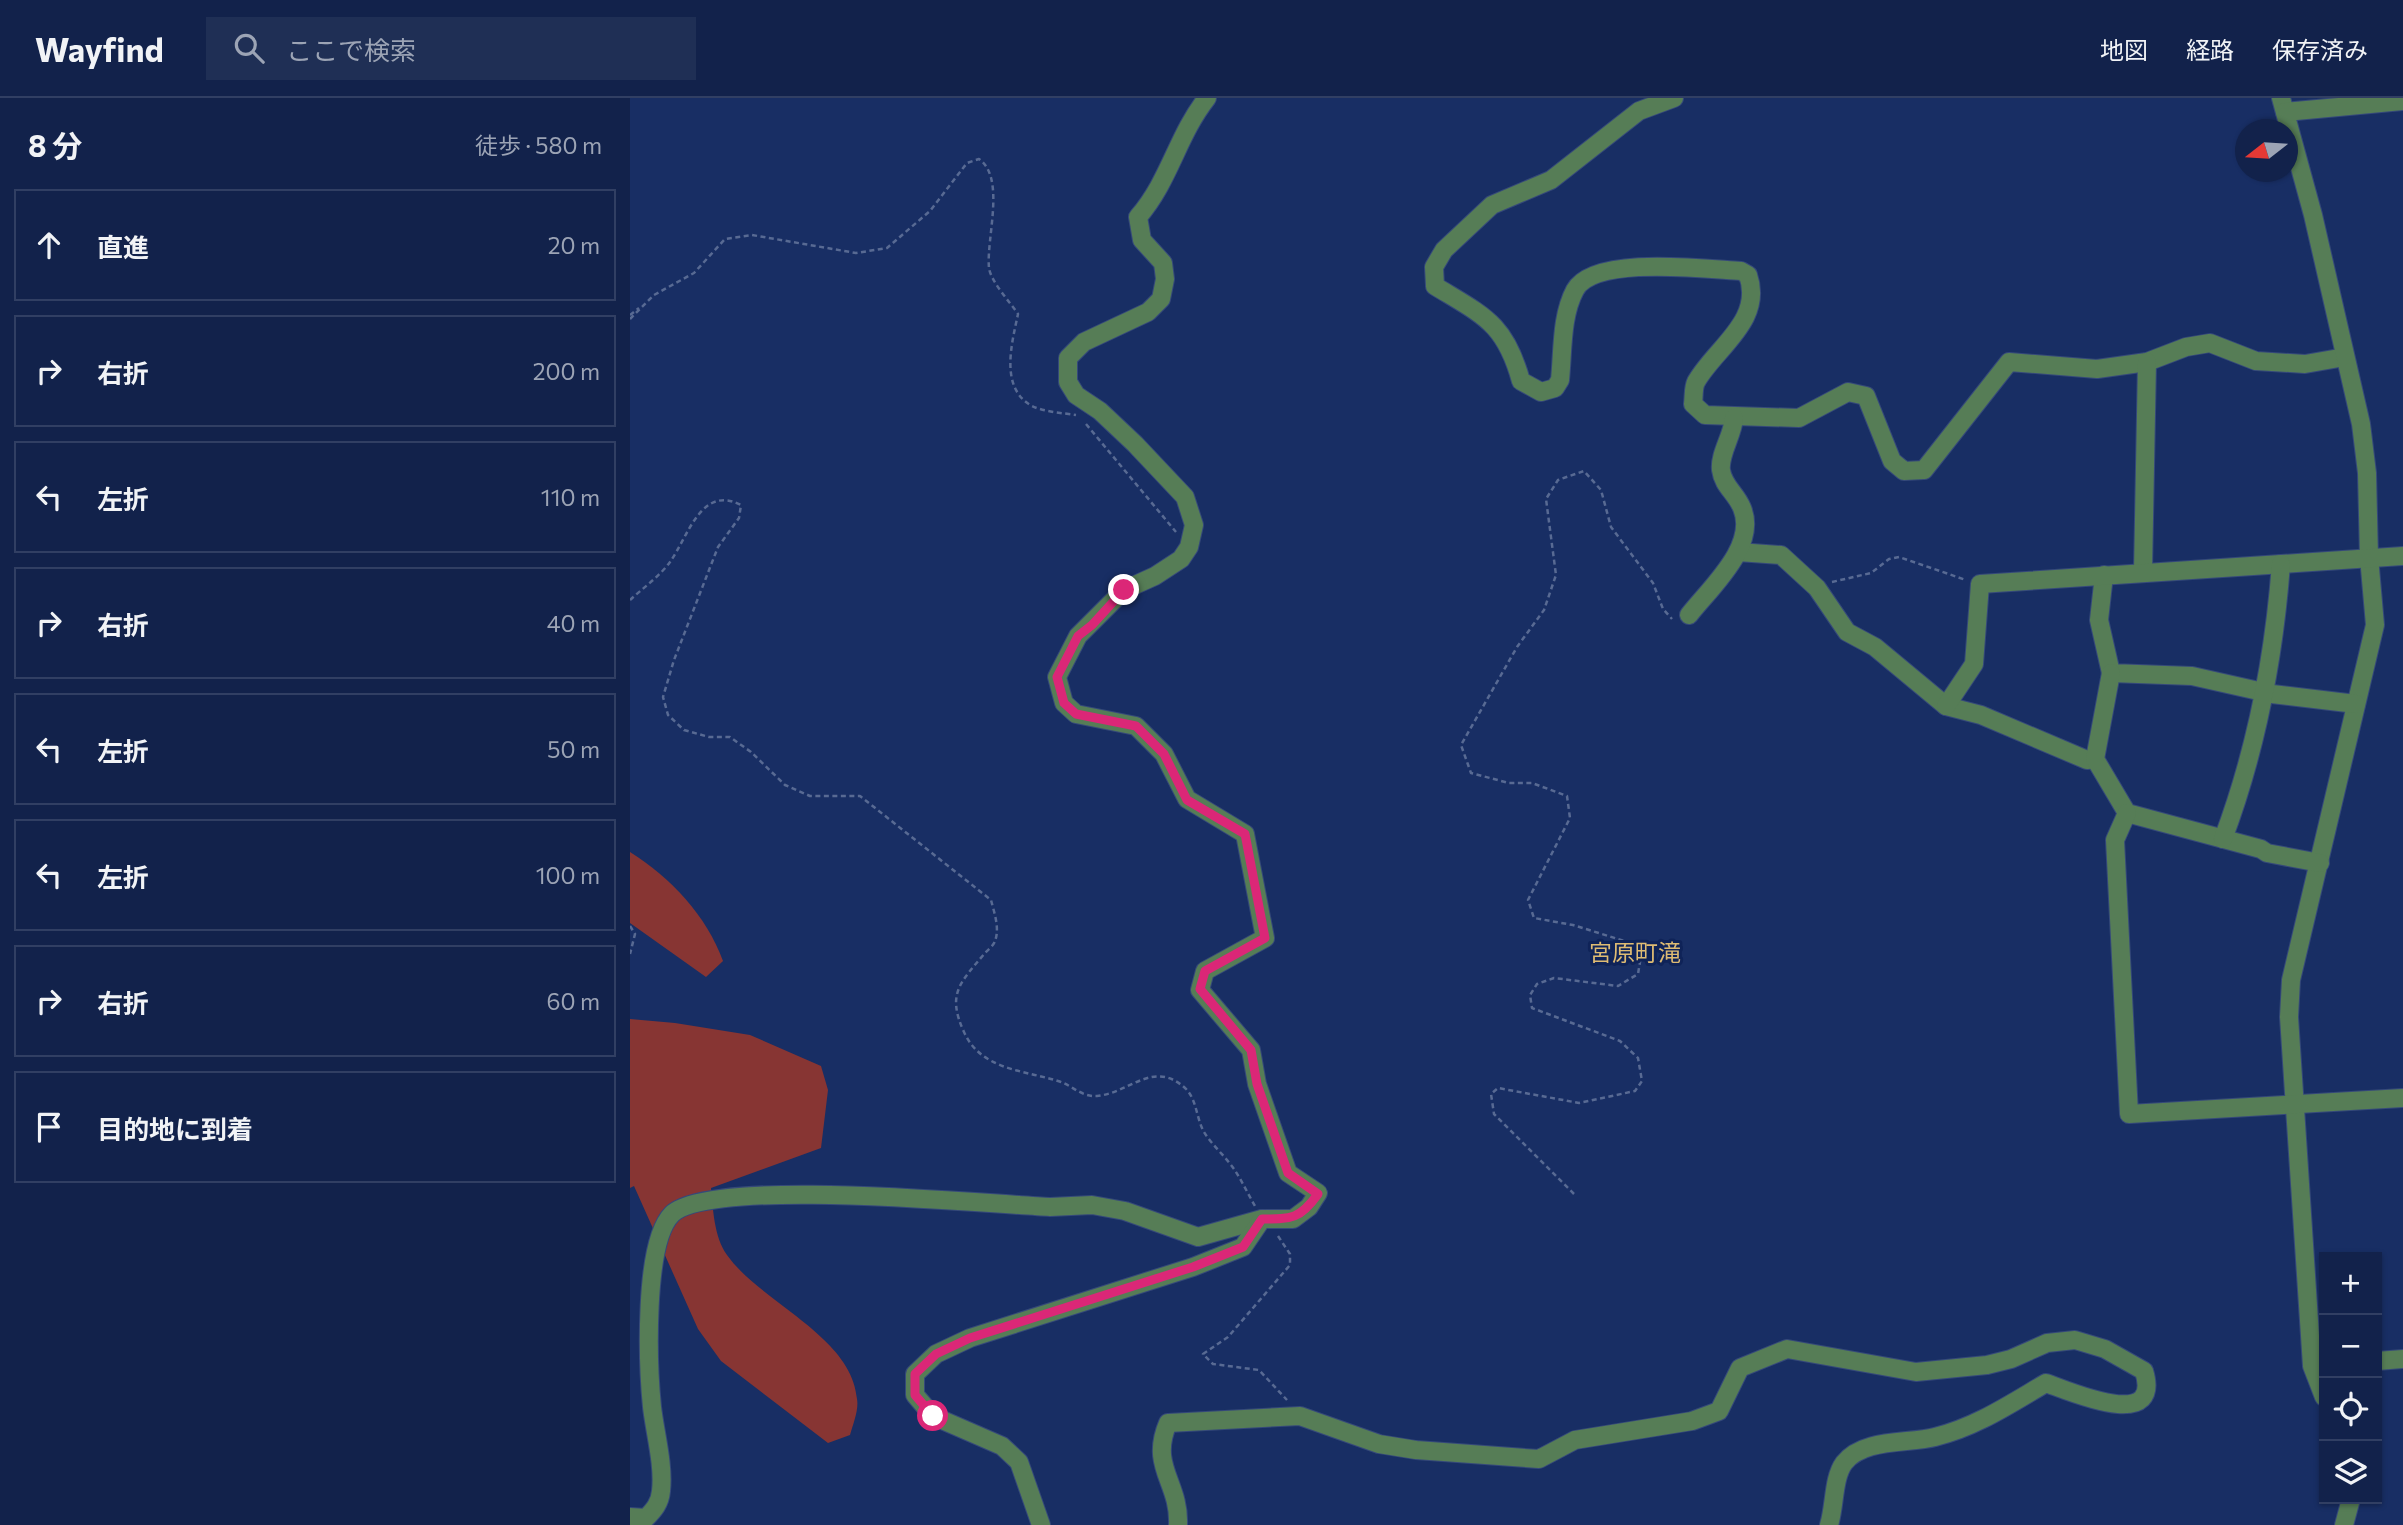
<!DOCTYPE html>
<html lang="ja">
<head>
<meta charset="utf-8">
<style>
  :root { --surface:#12224b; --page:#1f2f55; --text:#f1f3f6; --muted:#9ca4b5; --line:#313f63 }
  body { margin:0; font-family:Commissioner,"Noto Sans JP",sans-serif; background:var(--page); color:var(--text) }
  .controls { position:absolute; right:21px; bottom:21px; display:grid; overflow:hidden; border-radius:0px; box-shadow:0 2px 5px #0004 }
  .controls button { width:63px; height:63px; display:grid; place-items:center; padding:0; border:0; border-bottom:2px solid var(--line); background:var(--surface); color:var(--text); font:35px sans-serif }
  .compass { position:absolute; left:1605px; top:21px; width:63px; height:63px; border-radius:50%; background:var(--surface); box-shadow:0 2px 5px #0004; rotate:253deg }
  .stop { position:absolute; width:21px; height:21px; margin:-16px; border:5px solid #db2777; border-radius:50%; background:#fff }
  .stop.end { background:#db2777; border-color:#fff; box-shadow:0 2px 7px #0008 }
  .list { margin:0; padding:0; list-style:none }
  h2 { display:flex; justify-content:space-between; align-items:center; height:91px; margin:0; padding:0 28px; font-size:30px }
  h2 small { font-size:23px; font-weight:400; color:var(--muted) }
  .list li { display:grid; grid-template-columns:46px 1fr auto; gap:21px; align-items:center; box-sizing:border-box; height:112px; margin:0 14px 14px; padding:0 14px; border:2px solid var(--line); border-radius:0px }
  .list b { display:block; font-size:26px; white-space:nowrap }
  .list em { font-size:23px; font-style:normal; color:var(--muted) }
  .icon { flex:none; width:38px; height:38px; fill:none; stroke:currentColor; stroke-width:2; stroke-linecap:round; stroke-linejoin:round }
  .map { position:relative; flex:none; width:1773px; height:1427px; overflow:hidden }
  header { display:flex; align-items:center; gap:42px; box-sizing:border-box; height:98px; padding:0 35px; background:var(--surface); border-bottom:2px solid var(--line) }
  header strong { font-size:33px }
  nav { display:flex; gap:38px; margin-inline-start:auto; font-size:24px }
  .search { width:490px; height:63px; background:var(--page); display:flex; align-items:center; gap:18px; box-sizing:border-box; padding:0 24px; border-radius:0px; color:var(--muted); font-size:26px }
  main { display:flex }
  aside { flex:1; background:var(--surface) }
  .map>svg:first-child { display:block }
  .green { fill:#873533 }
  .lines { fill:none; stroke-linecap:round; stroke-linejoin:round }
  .minor-casing { stroke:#35497a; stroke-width:20 }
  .path { stroke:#586a93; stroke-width:2.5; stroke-dasharray:5 3.5; stroke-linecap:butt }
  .minor { stroke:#567d56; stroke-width:18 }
  .route { stroke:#db2777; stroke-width:9 }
  .labels { text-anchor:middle; stroke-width:6; stroke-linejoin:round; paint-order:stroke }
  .quarter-label { font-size:23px; fill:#debb73; stroke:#0f2358 }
</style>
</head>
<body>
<header>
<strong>Wayfind</strong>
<div class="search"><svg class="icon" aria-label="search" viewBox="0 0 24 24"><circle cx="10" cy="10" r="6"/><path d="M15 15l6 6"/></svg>ここで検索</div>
<nav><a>地図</a><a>経路</a><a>保存済み</a></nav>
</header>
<main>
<aside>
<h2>8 分<small>徒歩 · 580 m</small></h2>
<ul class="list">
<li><svg class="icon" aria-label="ahead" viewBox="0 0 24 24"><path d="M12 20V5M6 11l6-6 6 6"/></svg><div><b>直進</b></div><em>20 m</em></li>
<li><svg class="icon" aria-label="right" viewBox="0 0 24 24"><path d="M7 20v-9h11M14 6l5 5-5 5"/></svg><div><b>右折</b></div><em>200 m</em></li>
<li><svg class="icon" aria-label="left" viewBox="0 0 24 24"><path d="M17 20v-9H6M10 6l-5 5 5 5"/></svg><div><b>左折</b></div><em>110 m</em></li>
<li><svg class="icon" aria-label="right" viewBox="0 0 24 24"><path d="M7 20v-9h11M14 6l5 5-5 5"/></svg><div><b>右折</b></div><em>40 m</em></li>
<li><svg class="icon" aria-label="left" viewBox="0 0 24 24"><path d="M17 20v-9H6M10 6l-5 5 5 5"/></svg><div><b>左折</b></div><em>50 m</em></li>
<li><svg class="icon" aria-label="left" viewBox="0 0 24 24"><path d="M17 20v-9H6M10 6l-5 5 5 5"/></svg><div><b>左折</b></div><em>100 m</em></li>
<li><svg class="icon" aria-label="right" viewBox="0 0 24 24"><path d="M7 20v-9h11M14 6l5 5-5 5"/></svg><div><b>右折</b></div><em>60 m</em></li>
<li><svg class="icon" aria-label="arrive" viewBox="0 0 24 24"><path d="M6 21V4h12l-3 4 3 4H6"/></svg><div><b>目的地に到着</b></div></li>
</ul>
</aside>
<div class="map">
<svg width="1773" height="1427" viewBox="0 0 1773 1427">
  <rect width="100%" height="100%" fill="#182e64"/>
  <g class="green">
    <path d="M0,754C41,780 76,817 93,863L76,879L0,825Z"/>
    <path d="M0,921L45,925L120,937L191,968L198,992L191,1050L81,1090C83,1111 84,1139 97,1157C131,1205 222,1238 227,1301C229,1312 223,1326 220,1337L198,1345L91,1263L68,1231L4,1088L0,1090Z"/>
  </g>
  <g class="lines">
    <defs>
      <g id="minor">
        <path d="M1044,0L1009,13L921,82L862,107L814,152L804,169L805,188C854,218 875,225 891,283L911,294L925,290L930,282C933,253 931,218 945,192C964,157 1075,171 1111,173L1118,177C1134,223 1085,250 1066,284C1063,290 1064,299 1063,306L1075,317L1169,320L1218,294L1236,298L1262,363L1274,373L1294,372L1379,264L1467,271L1517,264L1556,249L1580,245L1626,263L1675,266L1715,259"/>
        <path d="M1651,0L1683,117L1731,326L1737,375L1739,459L1745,527L1661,882L1659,919L1682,1268L1694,1299"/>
        <path d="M1655,14L1773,3"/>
        <path d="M1108,454L1151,457L1187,490L1217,534L1245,549L1316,608L1351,617L1457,662L1465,661"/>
        <path d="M1513,473L1517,264"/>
        <path d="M1474,477L1469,522L1481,575L1562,578L1642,596L1726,606"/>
        <path d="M1059,517C1080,490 1128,448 1112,410C1106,395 1093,388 1091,372C1089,356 1103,337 1104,320"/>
        <path d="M1481,575L1465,661L1497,715L1631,751L1637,755L1690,765"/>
        <path d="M1316,608L1344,566L1350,486L1773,458"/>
        <path d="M1497,715L1485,742L1499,1016L1773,1000"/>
        <path d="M1593,741C1626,653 1644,560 1651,466"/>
        <path d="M1747,1263L1773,1261"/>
        <path d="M0,1419L16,1420C24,1412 30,1405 31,1393C34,1367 25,1335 22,1309C18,1269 13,1145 42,1116C79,1079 357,1106 420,1109L462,1107L495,1113L568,1139L632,1121H663L679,1109L688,1095L658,1075L627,986L621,952L570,892L575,873L635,840L615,736L557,701L534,656L506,628L446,616L434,605L427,579L448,538L494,492L525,478L551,461L559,449L564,427L555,399L505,346L470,313L446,297L438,284V260L454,244L518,214L531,201L535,181L533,165L512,142L508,119C540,82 547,38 577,0"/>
        <path d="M411,1427L389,1364L372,1348L303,1318L285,1297V1276L306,1256L340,1240L563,1169L613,1149L632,1121"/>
        <path d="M548,1427C550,1384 519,1369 538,1325L670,1318L749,1346L786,1352L909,1361L945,1342L1062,1323L1089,1313L1110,1270L1157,1251L1286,1274L1357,1267L1381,1261L1417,1245L1445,1242L1475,1251L1514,1273C1533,1335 1439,1293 1416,1285C1380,1306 1346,1329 1305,1339C1278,1346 1233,1340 1214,1365C1203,1380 1205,1408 1199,1427"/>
        <path d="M1714,1427L1721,1401"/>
      </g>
    </defs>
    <use href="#minor" class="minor-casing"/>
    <g class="path">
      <path d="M0,217L9,210"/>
      <path d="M0,221L24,197L64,175L95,141L122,137L226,155L257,150L300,113L337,65L349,61C376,80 356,141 359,170C361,184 380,204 388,216C382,245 369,290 402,308C414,314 433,315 446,317"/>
      <path d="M456,326L546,434"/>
      <path d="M1202,484L1241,475L1259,461L1269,459L1336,482"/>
      <path d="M0,502C13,490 30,478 40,464C58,439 71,386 111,407L109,420L88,449L44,562L33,599L38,617L54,632L79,639H100L121,654L155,687L180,698H230L361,802C364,814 370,830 365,843C364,847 358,852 355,855C331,884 316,895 334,934C351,972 393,972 428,983C442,987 451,999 467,998C500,995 523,961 555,990C567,1001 566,1020 574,1034C582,1047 595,1058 604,1071C612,1083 618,1096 625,1108"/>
      <path d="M0,828L5,836L0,856"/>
      <path d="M944,1096L864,1016L861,996L868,990L949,1005L1005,993L1012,983L1008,960L990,943L902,910L900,897L907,886L924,880L988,888L1008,876L1011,858L1004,846L943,827L904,820L898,802L940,720L937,698L902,685H879L841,675L831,647L887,549L914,512L926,477L916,401L928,382L954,373L971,392L981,429L1023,485L1033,511L1042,521"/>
      <path d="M648,1138L660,1156V1167L598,1239L573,1256L583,1266L629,1272L657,1302"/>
    </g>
    <use href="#minor" class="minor"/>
  </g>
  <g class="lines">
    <path class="route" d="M303,1318L285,1297V1276L306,1256L340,1240L563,1169L613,1149L632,1121C662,1121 670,1121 688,1096L658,1075L627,986L621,952L570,891L575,873L635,840L615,736L557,702L534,656L506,628L446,616L434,605L427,579L448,538L462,527L494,492"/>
  </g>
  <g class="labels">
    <g class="quarter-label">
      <text x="1005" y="863">宮原町滝</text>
    </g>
  </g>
</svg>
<div class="controls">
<button>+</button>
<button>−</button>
<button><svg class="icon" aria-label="locate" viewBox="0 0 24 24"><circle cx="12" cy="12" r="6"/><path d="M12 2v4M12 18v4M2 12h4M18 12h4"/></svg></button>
<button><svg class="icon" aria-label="layers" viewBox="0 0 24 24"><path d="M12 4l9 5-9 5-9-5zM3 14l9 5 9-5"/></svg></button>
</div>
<svg class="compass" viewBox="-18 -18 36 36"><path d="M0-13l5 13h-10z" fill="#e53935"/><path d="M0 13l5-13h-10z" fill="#9ca4b5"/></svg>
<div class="stop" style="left:303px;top:1318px"></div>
<div class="stop end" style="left:494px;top:492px"></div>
</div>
</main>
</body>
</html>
